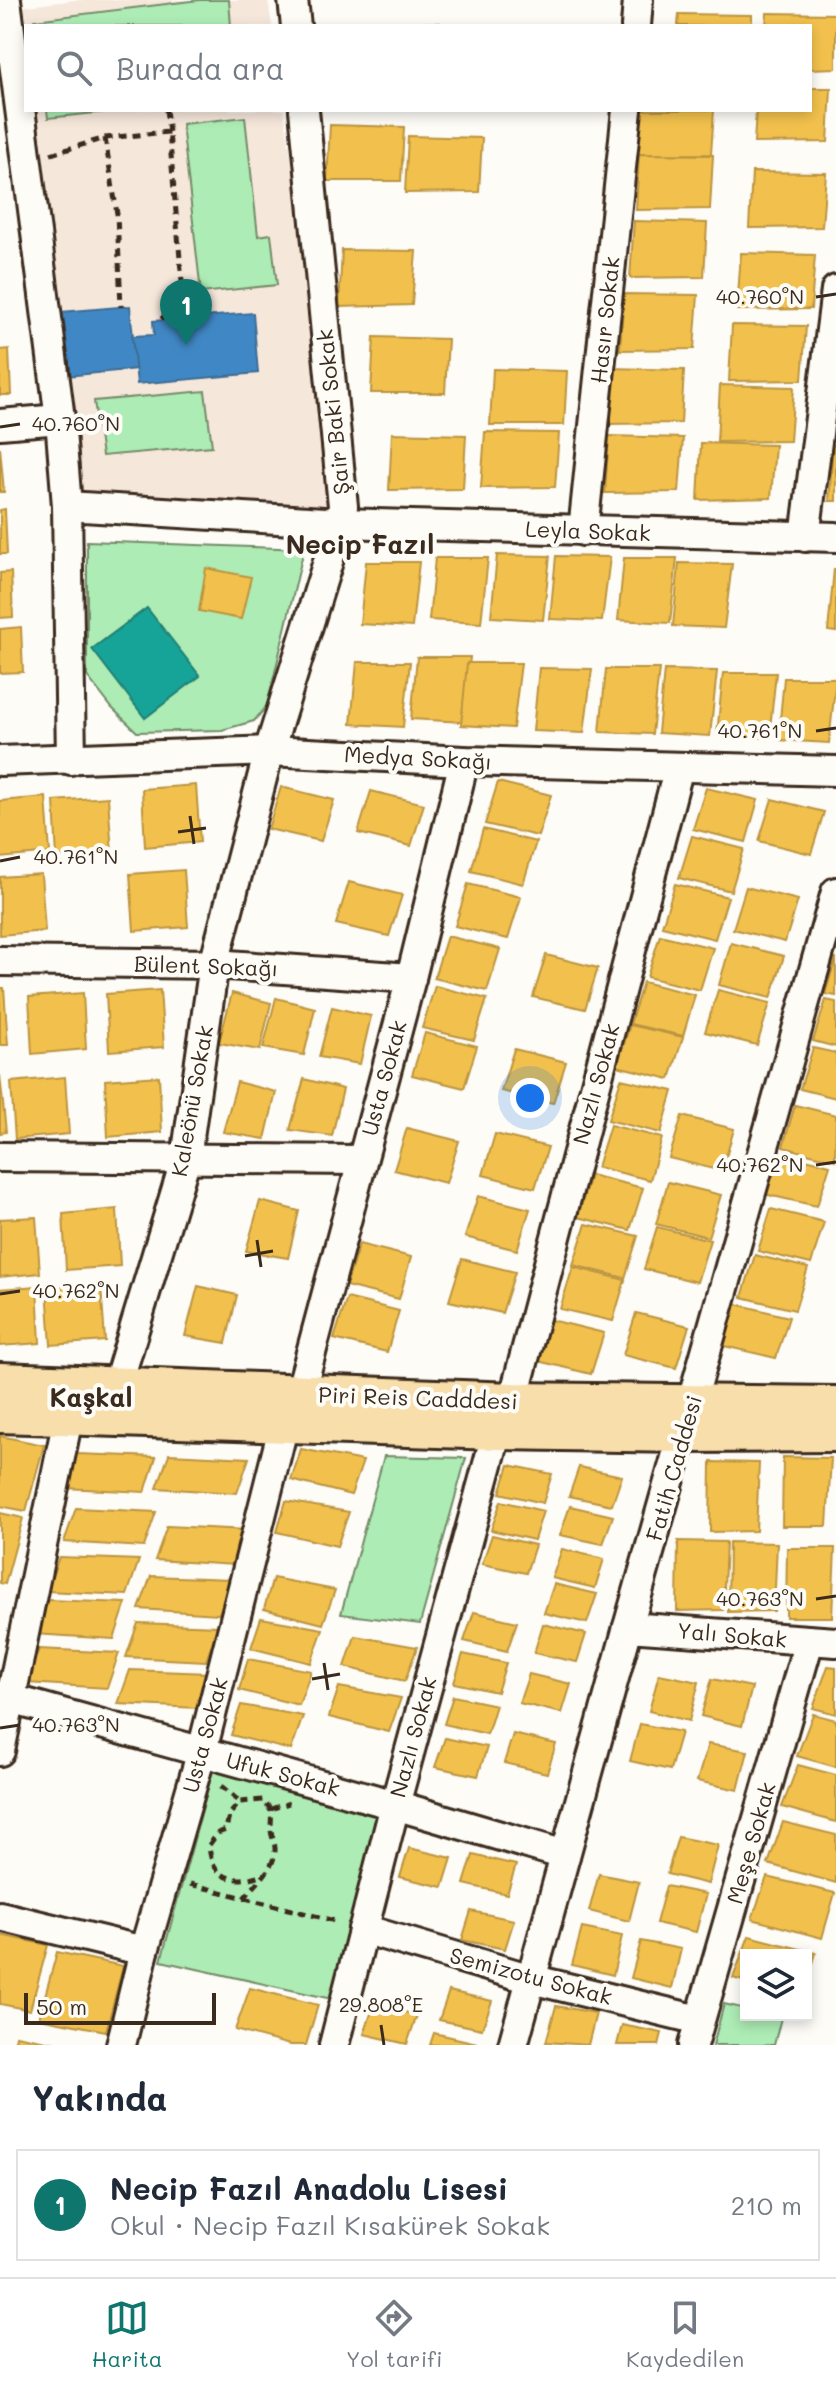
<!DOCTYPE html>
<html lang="tr">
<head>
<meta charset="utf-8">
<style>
  :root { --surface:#fff; --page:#f6f6f7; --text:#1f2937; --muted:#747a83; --line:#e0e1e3; --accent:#0f766e }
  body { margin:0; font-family:Mali,sans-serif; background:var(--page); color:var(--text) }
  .controls { position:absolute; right:24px; bottom:24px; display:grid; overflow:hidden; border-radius:0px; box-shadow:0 4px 12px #0003 }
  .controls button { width:72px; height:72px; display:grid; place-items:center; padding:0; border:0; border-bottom:2px solid var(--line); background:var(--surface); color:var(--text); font:40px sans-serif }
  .scale { position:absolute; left:24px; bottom:20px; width:192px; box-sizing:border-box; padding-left:8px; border:4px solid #3b2a1e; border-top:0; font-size:22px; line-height:28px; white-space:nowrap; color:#3b2a1e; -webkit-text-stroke:6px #fdfcf7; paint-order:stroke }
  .you { position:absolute; left:530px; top:1098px; width:28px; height:28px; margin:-20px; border:6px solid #fff; border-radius:50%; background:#1a73e8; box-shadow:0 0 0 12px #1a73e833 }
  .badge { display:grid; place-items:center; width:52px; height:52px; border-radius:50%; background:var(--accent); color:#fff; font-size:26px; font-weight:700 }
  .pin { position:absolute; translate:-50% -66px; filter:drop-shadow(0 2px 4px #0008) }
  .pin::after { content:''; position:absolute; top:42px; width:28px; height:24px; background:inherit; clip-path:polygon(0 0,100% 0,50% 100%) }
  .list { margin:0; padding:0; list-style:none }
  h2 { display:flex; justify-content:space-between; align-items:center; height:104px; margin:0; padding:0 32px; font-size:34px }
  h2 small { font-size:26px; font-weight:400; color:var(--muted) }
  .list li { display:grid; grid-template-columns:52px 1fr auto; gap:24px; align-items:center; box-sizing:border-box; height:112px; margin:0 16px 16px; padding:0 16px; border:2px solid var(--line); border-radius:0px }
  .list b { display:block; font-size:30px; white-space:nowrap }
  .list p { margin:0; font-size:26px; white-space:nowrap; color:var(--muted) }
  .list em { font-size:26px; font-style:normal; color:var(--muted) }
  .icon { flex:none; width:44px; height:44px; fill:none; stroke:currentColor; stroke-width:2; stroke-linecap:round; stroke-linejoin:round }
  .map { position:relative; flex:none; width:836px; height:2045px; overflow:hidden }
  .search { position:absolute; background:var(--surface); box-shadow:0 4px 12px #0003; left:24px; right:24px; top:24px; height:88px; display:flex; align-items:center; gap:20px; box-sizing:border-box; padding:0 28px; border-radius:0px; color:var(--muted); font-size:30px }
  .sheet { height:232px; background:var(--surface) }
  nav { display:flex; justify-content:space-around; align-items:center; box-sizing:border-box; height:112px; border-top:2px solid var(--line); background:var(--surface); font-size:22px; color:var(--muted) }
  nav a { display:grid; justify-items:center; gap:4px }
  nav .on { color:var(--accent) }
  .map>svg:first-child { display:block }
  .built { fill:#f6e7db }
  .green { fill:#adecb4; stroke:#748b69; stroke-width:2 }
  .homes { fill:#f2c14e; stroke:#bb9440; stroke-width:2 }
  .schools { fill:#3f88c5; stroke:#3e6c93; stroke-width:2 }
  .public { fill:#17a398; stroke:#227f73; stroke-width:2 }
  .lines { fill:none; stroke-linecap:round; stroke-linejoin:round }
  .minor-casing { stroke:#3b2a1e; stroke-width:34 }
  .major-casing { stroke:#3b2a1e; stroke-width:42 }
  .path { stroke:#3b2a1e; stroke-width:5; stroke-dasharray:8 6; stroke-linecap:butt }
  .minor { stroke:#fdfcf7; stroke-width:28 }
  .major { stroke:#f8deab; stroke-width:36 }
  .ticks { fill:none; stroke:#3b2a1e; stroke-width:3 }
  .labels { text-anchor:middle; stroke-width:8; stroke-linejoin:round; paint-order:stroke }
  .street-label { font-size:22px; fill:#3b2a1e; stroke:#fdfcf7 }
  .quarter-label { font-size:26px; font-weight:bold; fill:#3b2a1e; stroke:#fdfcf7 }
  .ticks-label { font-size:20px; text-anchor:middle; fill:#3b2a1e; stroke:#fdfcf7; stroke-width:8; stroke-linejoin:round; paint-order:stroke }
</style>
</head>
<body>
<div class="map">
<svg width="836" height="2045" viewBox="0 0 836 2045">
  <rect width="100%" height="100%" fill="#fdfcf7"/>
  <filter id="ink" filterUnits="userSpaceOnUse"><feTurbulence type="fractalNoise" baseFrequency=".0125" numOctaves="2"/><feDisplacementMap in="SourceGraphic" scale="16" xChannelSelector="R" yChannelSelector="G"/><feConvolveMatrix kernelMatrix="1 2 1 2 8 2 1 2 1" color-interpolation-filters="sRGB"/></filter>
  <g filter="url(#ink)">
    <g class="built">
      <path d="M75,0H268L272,26H26V72L19,7Z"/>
      <path d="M30,110H284L343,506L340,523L67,506Z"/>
    </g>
    <g class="green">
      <path d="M199,0H229L231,26H35L34,20Z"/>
      <path d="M47,110H125L48,118Z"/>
      <path d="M245,117L258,236L271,234L277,285L201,293L182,124Z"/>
      <path d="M205,391L212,446L102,456L94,401Z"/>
      <path d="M87,541L304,549L267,706L254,721L222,730L137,732L112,708L87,676Z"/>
      <path d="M384,1456L466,1458L420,1624L341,1614Z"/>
      <path d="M214,1766L386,1809L332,1999L161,1961Z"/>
      <path d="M724,2004L746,2009V2015L781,2018L774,2045H713Z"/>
    </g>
    <g class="homes">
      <path d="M767,13L836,14V68L810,69V26H766Z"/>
      <path d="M679,14L752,15V26H678Z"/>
      <path d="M366,22L440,23V26H366Z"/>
      <path d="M810,88H831L828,142L754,143L756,110H810Z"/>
      <path d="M640,110H714L711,154L638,155Z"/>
      <path d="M330,125L404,127L401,181H327Z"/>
      <path d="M408,136L482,138L479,192L405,193Z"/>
      <path d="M639,154L713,155L710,209L636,210Z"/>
      <path d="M752,172L826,173L822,227L749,228Z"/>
      <path d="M634,221L707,223L704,277L630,278Z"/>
      <path d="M342,250L416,251L412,305L339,307Z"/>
      <path d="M741,253L815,255L811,309L737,310Z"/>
      <path d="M624,294L698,295L694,349L620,350Z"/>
      <path d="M732,325L806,326L802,380L729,381Z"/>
      <path d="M374,337L448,339L445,393H371Z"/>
      <path d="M9,349L11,395H0V350Z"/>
      <path d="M610,368L684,370L681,423L607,424Z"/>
      <path d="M493,369L567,371L564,425H490Z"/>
      <path d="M720,385L794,387L790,441L717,442Z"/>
      <path d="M485,432L559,433L555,487L481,488Z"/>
      <path d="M392,433L466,435L463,489L389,490Z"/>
      <path d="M609,436L683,438L679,492L605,493Z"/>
      <path d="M701,443L775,445L771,498L698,500Z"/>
      <path d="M833,445H836V501H829Z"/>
      <path d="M0,447L4,492H0Z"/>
      <path d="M5,509L7,554H0V510Z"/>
      <path d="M497,555L550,556L543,620L491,617Z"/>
      <path d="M556,556L610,557L602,621L550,619Z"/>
      <path d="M435,558H488L481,623L429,620Z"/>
      <path d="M624,558H677L670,623L618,620Z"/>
      <path d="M366,562H419L412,627L360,624Z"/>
      <path d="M679,563L732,564L724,628L673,626Z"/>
      <path d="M206,568L251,577L241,619L199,611Z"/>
      <path d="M834,569H836V632L828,631Z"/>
      <path d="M11,572L13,617L0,618V573Z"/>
      <path d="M21,627L23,672L0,673V629Z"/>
      <path d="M417,657H470L463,722L411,719Z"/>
      <path d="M357,662H410L403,727L351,724Z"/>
      <path d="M467,663H521L513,728L461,725Z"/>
      <path d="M539,668L592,669L584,733L533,731Z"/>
      <path d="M606,669H659L652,734L600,732Z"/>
      <path d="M664,670L717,671L710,736L658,733Z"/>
      <path d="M723,673H776L769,738L717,735Z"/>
      <path d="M784,678H836L829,743L778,740Z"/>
      <path d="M498,782L551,795L538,836L485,824Z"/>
      <path d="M196,785L200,842L145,847L142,789Z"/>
      <path d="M281,787L334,800L321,841L268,829Z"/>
      <path d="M706,788L758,800L746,842L693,829Z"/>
      <path d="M371,791L424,804L411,846L358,833Z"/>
      <path d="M46,797L50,853L0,858V801Z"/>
      <path d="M108,797L112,853L57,858L54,801Z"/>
      <path d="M772,799L824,812L811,854L759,841Z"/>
      <path d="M483,829L536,842L523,884L471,871Z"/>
      <path d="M692,836L744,849L731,891L679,878Z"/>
      <path d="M184,870L188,927L134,931L130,874Z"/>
      <path d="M41,874L45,931L0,935V877Z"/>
      <path d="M349,882L402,895L389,936L336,924Z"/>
      <path d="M468,884L521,897L508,939L455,926Z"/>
      <path d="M675,884L728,897L715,939L662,926Z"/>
      <path d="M746,887L798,900L785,942L733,929Z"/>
      <path d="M660,935L713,948L700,990L647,977Z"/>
      <path d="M447,936L500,949L487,991L434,978Z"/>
      <path d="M731,943L784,956L771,998L719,985Z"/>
      <path d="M546,955L598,968L585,1009L533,997Z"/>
      <path d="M836,958V996L825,994Z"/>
      <path d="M643,982L695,995L683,1036L630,1024Z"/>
      <path d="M435,986L487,999L474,1040L422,1028Z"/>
      <path d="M0,988H4L8,1045H0Z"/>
      <path d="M160,990L164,1047L109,1051L106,994Z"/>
      <path d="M718,990L770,1003L757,1045L705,1032Z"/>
      <path d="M83,993L86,1049L32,1054L29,997Z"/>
      <path d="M232,993L271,1003L260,1050L219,1043Z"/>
      <path d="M276,998L315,1008L304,1055L263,1048Z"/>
      <path d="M826,1000L836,1002V1047L813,1041Z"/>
      <path d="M332,1007L371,1016L360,1064L319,1057Z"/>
      <path d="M630,1025L683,1037L670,1079L617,1066Z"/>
      <path d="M425,1033L477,1046L464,1088L412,1075Z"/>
      <path d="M813,1048L836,1053V1098L800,1089Z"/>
      <path d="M514,1049L566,1062L553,1103L501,1091Z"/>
      <path d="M0,1075L6,1132L0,1133Z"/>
      <path d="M159,1076L162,1132L108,1137L105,1080Z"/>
      <path d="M65,1077L69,1134L15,1139L11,1082Z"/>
      <path d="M304,1079L343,1089L332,1136L290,1130Z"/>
      <path d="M621,1079L673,1091L661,1133L608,1120Z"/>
      <path d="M237,1082L276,1092L265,1139L223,1132Z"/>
      <path d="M795,1105L836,1115L835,1160L783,1147Z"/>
      <path d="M682,1116L734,1129L722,1171L669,1158Z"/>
      <path d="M610,1125L662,1138L650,1180L597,1167Z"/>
      <path d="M407,1128L459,1141L446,1183L394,1170Z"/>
      <path d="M495,1134L548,1147L535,1188L483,1175Z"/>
      <path d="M777,1152L830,1165L817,1206L764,1194Z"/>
      <path d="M590,1175L643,1188L630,1230L578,1217Z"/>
      <path d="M668,1182L721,1195L708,1237L656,1224Z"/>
      <path d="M478,1196L530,1209L517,1250L465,1237Z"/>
      <path d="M260,1201L299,1211L288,1258L246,1251Z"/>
      <path d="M117,1209L120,1266L66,1270L63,1214Z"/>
      <path d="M771,1209L824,1222L811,1264L758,1251Z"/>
      <path d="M36,1217L40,1273L0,1277V1219Z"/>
      <path d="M586,1224L638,1236L625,1278L573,1265Z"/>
      <path d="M657,1227L710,1240L697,1282L644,1269Z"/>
      <path d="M359,1244L411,1257L399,1299L346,1286Z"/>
      <path d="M755,1255L808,1268L795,1310L742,1297Z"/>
      <path d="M462,1259L515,1272L502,1313L449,1301Z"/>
      <path d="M573,1267L625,1280L613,1321L560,1309Z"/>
      <path d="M101,1284L105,1341L51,1345L47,1288Z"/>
      <path d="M37,1286L40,1343L0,1346V1289Z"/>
      <path d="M198,1286L237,1295L226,1343L185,1336Z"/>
      <path d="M347,1298L399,1311L387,1352L334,1339Z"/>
      <path d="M736,1304L789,1317L776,1358L724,1346Z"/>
      <path d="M636,1313L689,1326L676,1368L623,1355Z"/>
      <path d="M551,1320L604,1333L591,1374L538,1361Z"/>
      <path d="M0,1436L44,1445L26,1511L0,1506Z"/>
      <path d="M301,1449L363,1461L351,1495L291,1480Z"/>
      <path d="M77,1454L156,1457L145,1492L65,1488Z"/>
      <path d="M169,1454L249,1458L237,1493L157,1488Z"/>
      <path d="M783,1457L831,1458L827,1526H782Z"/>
      <path d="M711,1462L759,1463L756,1531L710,1532Z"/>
      <path d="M509,1465L552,1474L543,1503L500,1493Z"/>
      <path d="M579,1467L622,1476L612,1505L569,1496Z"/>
      <path d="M286,1501L349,1512L337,1546L277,1532Z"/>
      <path d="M501,1501L543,1511L534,1540L491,1530Z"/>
      <path d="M570,1506L613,1516L603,1544L560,1535Z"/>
      <path d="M76,1508L156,1512L144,1547L64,1542Z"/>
      <path d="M0,1513L23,1518L5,1584L0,1583Z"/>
      <path d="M167,1526L247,1530L235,1565L155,1560Z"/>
      <path d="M492,1535L535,1545L526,1573L482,1564Z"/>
      <path d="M678,1541L726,1542L723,1610L677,1611Z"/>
      <path d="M729,1542L777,1543L774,1611L728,1612Z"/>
      <path d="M787,1548H835L832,1617H786Z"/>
      <path d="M562,1549L604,1559L595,1588L552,1578Z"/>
      <path d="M59,1557L139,1560L127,1595L47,1591Z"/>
      <path d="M151,1576L230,1579L219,1614L139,1609Z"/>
      <path d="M273,1578L335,1590L323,1624L264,1609Z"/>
      <path d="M554,1584L597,1594L587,1623L544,1613Z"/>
      <path d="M46,1600L126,1603L114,1639L34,1634Z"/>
      <path d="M474,1612L517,1622L507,1651L464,1641Z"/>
      <path d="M261,1618L323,1629L311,1663L251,1648Z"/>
      <path d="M138,1623L218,1626L206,1661L126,1657Z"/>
      <path d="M543,1624L586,1634L577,1662L534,1653Z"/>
      <path d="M355,1636L417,1647L405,1681L345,1667Z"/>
      <path d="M39,1649L119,1653L107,1688L27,1683Z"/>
      <path d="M463,1654L506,1663L497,1692L454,1683Z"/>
      <path d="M248,1659L311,1671L299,1705L239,1690Z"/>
      <path d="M828,1666L836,1667V1714L813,1708Z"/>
      <path d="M130,1670L209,1673L198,1708L118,1704Z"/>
      <path d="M529,1674L571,1684L562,1713L519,1703Z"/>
      <path d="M659,1674L699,1682L689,1721L649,1711Z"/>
      <path d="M712,1679L752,1687L742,1726L701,1716Z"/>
      <path d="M339,1687L401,1698L389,1732L329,1717Z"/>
      <path d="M453,1696L496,1705L487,1734L444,1724Z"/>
      <path d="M241,1705L303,1716L291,1750L231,1735Z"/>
      <path d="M813,1714L836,1720V1767L797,1756Z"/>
      <path d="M640,1724L681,1732L670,1770L630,1761Z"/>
      <path d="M513,1734L556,1744L547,1773L504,1763Z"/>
      <path d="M445,1738L487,1747L478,1776L435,1767Z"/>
      <path d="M708,1744L748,1751L738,1790L697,1781Z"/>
      <path d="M798,1765L836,1775V1822L782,1807Z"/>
      <path d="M783,1822L836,1835V1883L768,1864Z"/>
      <path d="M678,1837L718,1845L708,1884L667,1874Z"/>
      <path d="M409,1848L452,1858L443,1887L400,1877Z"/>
      <path d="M473,1855L516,1865L507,1894L464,1884Z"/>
      <path d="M599,1874L639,1882L629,1921L589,1911Z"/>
      <path d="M767,1877L835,1893L822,1938L752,1919Z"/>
      <path d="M666,1886L706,1894L696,1932L656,1923Z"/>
      <path d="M471,1911L514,1920L505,1949L462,1940Z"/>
      <path d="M582,1928L622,1936L613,1975L572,1965Z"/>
      <path d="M0,1935L48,1945L30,2010L0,2004Z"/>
      <path d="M749,1936L816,1953L806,1987V1955H746V1982L733,1978Z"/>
      <path d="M641,1941L681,1949L672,1988L631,1978Z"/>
      <path d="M57,1952L123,1966L106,2031L39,2018Z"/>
      <path d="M250,1988L318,2005L306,2045H290L235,2030Z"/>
      <path d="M449,1991L492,2001L482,2029L439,2020Z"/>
      <path d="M374,2005L417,2015L407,2044L364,2034Z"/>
      <path d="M556,2006L596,2013L588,2045L546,2042Z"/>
      <path d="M622,2025L662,2033L659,2045H617Z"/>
      <path d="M434,2033L477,2043L430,2045Z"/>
      <path d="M16,2035L66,2045H14Z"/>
    </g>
    <g class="schools">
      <path d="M130,306L136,369L57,377L50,313Z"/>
      <path d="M253,313L258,373L137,384L132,336L154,335L153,321Z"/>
    </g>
    <path class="public" d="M147,608L200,676L145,718L92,649Z"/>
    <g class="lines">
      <defs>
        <g id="minor">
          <path d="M6,0L60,419L67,506L71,760"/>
          <path d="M293,0L296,26"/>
          <path d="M636,26L638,0"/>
          <path d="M0,424L60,419"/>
          <path d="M67,506L340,523L836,537"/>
          <path d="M583,531L627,110"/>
          <path d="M805,537L836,290"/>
          <path d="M0,761L269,751L464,761L836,771"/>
          <path d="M0,961L214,964L411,978"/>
          <path d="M0,1157L361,1160"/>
          <path d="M300,1394L411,978L464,761"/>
          <path d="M513,1401L679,767"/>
          <path d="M628,1627L836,1642"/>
          <path d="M0,1696L395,1805L565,1855"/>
          <path d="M0,1751L68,1418L117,1386L186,1158L214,964L269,751L340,523L343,506L304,110"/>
          <path d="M0,1916L144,1951"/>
          <path d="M363,1929L531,1979L699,2020"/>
          <path d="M121,2045L144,1951L202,1751L284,1424"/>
          <path d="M334,2045L395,1805L497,1431"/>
          <path d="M513,2045L628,1627L836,892"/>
          <path d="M693,2045L809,1641"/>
        </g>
        <g id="major">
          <path d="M0,1381L513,1401L836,1405"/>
          <path d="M0,1414L497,1431L683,1434L836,1433"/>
        </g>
      </defs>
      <use href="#minor" class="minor-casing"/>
      <use href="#major" class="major-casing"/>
      <g class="path">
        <path d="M166,110L169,132"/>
        <path d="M105,138L117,214L121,307"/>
        <path d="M51,154L105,138L169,132L183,293L160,321"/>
        <path d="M221,1786L240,1802"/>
        <path d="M271,1809L289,1803"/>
        <path d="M190,1884L339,1922"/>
        <path d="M244,1898C255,1885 276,1867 275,1849C275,1842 271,1836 271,1829C271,1815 274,1811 263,1800L240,1802L229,1815L226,1830L218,1833L209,1845C211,1879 234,1885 263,1874"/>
      </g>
      <use href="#minor" class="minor"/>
      <use href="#major" class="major"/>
    </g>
  </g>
  <path class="ticks" d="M816,297L836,294M0,427L20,424M816,731L836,728M190,816L194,844M178,832L206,828M0,861L20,857M816,1165L836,1162M257,1240L261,1267M245,1256L273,1251M0,1294L20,1291M816,1599L836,1596M324,1663L328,1690M312,1679L340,1674M0,1728L20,1725M381,2025L384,2045"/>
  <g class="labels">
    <g class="street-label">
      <text transform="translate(605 320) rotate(-84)" y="8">Hasır Sokak</text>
      <text transform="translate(333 412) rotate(-96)" y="8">Şair Baki Sokak</text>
      <text transform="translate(588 531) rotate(2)" y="8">Leyla Sokak</text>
      <text transform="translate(418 758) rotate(3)" y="8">Medya Sokağı</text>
      <text transform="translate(206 966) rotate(2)" y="8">Bülent Sokağı</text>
      <text transform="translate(384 1078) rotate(-75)" y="8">Usta Sokak</text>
      <text transform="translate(596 1084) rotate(-75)" y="8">Nazlı Sokak</text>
      <text transform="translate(192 1101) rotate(-80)" y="8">Kaleönü Sokak</text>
      <text transform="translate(418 1398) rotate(2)" y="8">Piri Reis Cadddesi</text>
      <text transform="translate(674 1468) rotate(-74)" y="8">Fatih Caddesi</text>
      <text transform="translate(732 1635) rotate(5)" y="8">Yalı Sokak</text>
      <text transform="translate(205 1735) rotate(-75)" y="8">Usta Sokak</text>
      <text transform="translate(413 1737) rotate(-75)" y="8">Nazlı Sokak</text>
      <text transform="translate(283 1774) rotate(15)" y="8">Ufuk Sokak</text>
      <text transform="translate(751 1843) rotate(-74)" y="8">Meşe Sokak</text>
      <text transform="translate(531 1976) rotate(15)" y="8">Semizotu Sokak</text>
    </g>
    <g class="quarter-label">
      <text x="360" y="554">Necip Fazıl</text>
      <text x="91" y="1407">Kaşkal</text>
    </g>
  </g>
  <g class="ticks-label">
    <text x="760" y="304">40.760°N</text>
    <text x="76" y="431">40.760°N</text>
    <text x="760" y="738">40.761°N</text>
    <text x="76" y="864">40.761°N</text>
    <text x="760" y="1172">40.762°N</text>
    <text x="76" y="1298">40.762°N</text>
    <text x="760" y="1606">40.763°N</text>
    <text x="76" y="1732">40.763°N</text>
    <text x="381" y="2012">29.808°E</text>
  </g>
</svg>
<div class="controls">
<button><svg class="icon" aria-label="layers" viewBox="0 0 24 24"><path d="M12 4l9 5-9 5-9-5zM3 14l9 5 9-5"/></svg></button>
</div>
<div class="scale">50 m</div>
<div class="you"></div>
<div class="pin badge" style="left:186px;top:345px">1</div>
<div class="search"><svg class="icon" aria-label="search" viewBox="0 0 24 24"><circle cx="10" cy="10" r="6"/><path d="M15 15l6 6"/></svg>Burada ara</div>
</div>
<section class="sheet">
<h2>Yakında<small></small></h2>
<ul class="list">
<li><span class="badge">1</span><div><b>Necip Fazıl Anadolu Lisesi</b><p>Okul · Necip Fazıl Kısakürek Sokak</p></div><em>210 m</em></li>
</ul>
</section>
<nav>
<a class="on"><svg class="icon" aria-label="map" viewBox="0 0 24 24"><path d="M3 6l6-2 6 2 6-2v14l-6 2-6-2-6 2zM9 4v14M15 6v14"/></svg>Harita</a>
<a><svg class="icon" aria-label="directions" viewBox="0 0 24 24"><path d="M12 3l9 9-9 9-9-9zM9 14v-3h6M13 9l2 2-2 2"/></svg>Yol tarifi</a>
<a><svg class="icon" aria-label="saved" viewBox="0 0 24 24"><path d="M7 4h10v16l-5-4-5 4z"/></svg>Kaydedilen</a>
</nav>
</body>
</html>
